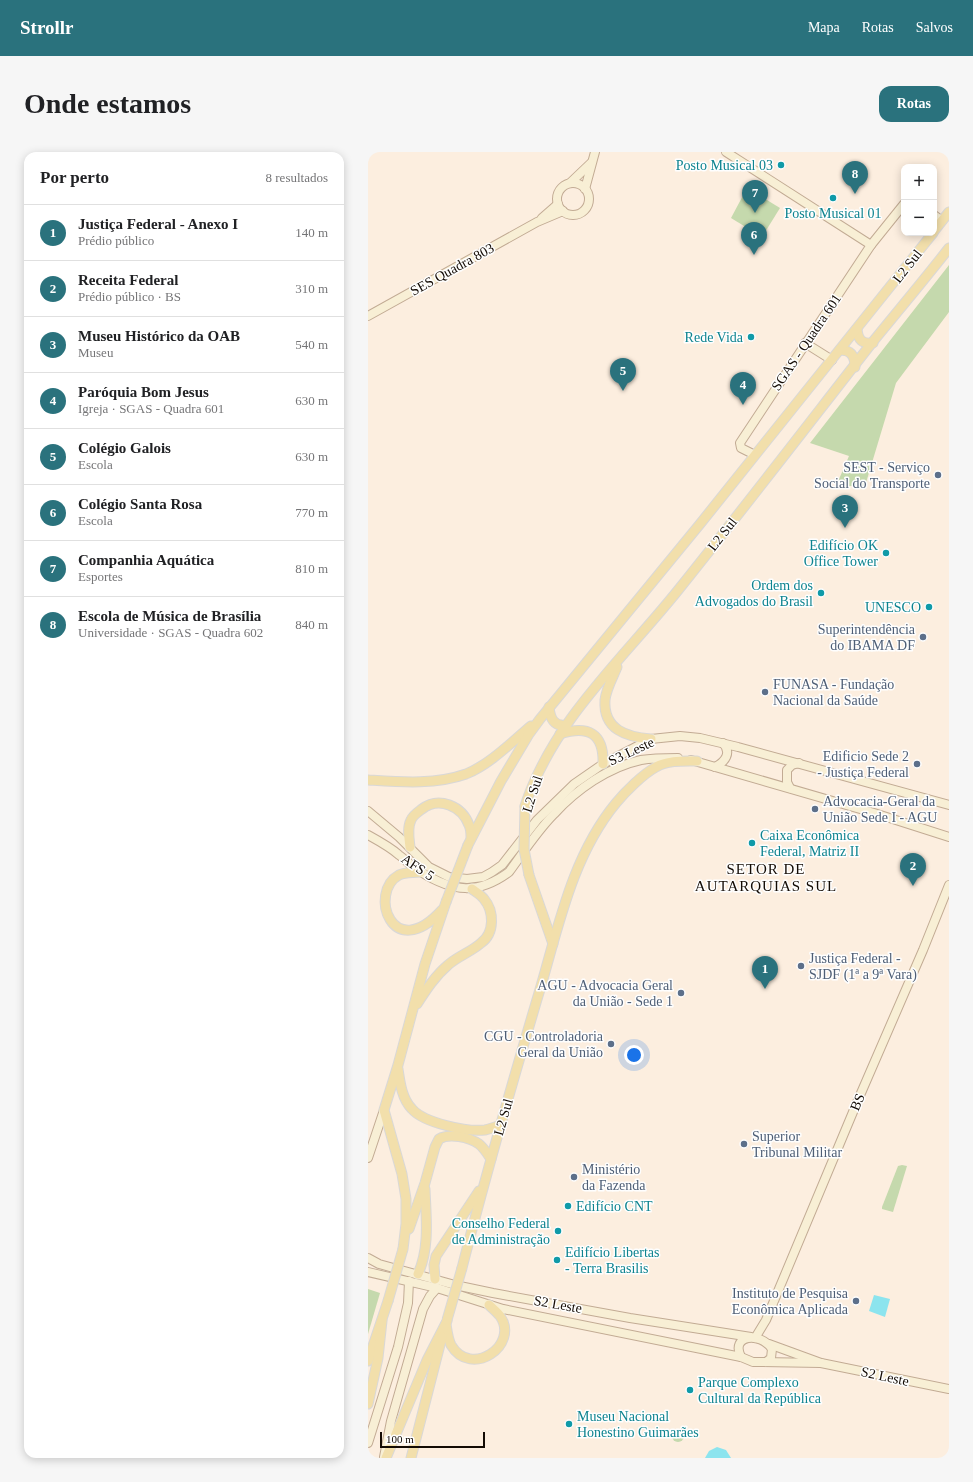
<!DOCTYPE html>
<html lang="pt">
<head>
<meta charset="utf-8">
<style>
  :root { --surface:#fff; --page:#f6f6f6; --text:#202124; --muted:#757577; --line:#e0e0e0; --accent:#2a727d }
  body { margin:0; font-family:Georgia,serif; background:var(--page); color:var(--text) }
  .controls { position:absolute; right:12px; top:12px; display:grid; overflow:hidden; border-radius:8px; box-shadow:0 2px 10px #0003 }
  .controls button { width:36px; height:36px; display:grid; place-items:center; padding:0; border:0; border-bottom:1px solid var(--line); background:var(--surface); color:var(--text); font:20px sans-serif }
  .scale { position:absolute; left:12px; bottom:10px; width:105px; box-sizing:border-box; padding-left:4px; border:2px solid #130b04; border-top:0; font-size:11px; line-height:14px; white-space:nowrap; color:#130b04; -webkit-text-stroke:3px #fefefe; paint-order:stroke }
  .you { position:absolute; left:266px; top:903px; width:14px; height:14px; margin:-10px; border:3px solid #fff; border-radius:50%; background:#1a73e8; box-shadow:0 0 0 6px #1a73e833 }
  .badge { display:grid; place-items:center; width:26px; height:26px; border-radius:50%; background:var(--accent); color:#fff; font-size:13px; font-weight:700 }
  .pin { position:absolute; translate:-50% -33px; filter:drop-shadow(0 1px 2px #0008) }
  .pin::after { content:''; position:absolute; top:21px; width:14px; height:12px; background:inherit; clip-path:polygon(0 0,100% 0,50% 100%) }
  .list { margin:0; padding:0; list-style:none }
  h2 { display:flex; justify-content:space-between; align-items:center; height:52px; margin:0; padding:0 16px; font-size:17px }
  h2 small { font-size:13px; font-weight:400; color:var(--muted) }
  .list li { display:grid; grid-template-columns:26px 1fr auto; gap:12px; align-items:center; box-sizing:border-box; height:56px; padding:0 16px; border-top:1px solid var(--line) }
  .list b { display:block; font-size:15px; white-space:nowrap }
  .list p { margin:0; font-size:13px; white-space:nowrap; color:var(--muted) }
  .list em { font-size:13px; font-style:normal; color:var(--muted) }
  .map { position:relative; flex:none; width:581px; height:1306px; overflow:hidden; border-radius:12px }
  header { display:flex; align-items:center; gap:24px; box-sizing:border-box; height:56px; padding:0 20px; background:var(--accent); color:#fff }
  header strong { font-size:19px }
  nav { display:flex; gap:22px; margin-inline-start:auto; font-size:14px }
  .intro { display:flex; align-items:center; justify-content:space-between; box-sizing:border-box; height:96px; padding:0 24px }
  h1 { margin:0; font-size:28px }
  .button { padding:10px 18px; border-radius:12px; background:var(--accent); color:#fff; font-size:14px; font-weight:700 }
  main { display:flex; gap:24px; padding:0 24px }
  aside { flex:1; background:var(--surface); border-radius:12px; box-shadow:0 2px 10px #0003 }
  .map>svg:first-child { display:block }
  .green { fill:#c5d9ad }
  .water { fill:#8ce4ee }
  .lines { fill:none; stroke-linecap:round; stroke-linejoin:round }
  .secondary-casing { stroke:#c2ab94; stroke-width:10 }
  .primary-casing { stroke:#d9d8d7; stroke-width:11 }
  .secondary { stroke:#f8efd5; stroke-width:8 }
  .primary { stroke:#f2dfab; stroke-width:9 }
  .primary-bridge-casing { stroke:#d9d8d7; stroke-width:11; stroke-linecap:butt }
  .primary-bridge { stroke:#f2dfab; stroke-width:9 }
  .culture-dot { fill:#0f9aa8; stroke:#fefefe; stroke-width:1.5 }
  .service-dot { fill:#5c6f8a; stroke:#fefefe; stroke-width:1.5 }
  .labels { text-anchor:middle; stroke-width:3; stroke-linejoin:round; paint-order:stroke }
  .culture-label { font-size:14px; fill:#0d838f; stroke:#fefefe; text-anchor:end }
  .street-label { font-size:14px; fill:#130b04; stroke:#fefefe }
  .service-label { font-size:14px; fill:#4e5e75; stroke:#fefefe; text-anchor:end }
  .neighbourhood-label { font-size:15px; letter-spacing:1px; fill:#130b04; stroke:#fefefe }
</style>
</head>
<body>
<header>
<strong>Strollr</strong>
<nav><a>Mapa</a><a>Rotas</a><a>Salvos</a></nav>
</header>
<div class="intro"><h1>Onde estamos</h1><a class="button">Rotas</a></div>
<main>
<aside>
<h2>Por perto<small>8 resultados</small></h2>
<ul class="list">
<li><span class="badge">1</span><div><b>Justiça Federal - Anexo I</b><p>Prédio público</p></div><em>140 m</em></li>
<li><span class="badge">2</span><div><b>Receita Federal</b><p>Prédio público · BS</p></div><em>310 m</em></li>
<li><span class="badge">3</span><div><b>Museu Histórico da OAB</b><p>Museu</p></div><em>540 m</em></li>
<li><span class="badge">4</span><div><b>Paróquia Bom Jesus</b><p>Igreja · SGAS - Quadra 601</p></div><em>630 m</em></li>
<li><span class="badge">5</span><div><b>Colégio Galois</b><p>Escola</p></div><em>630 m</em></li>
<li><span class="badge">6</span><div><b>Colégio Santa Rosa</b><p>Escola</p></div><em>770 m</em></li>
<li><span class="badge">7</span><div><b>Companhia Aquática</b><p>Esportes</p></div><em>810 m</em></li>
<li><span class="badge">8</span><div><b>Escola de Música de Brasília</b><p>Universidade · SGAS - Quadra 602</p></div><em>840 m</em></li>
</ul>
</aside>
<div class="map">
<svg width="581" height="1306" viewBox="0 0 581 1306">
  <rect width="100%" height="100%" fill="#fceedf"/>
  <g class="green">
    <path d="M379,36L412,56L394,85L363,66Z"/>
    <path d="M581,113V160L528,231L497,334H468L481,304L442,291Z"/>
    <path d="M534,1013L539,1014L525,1060L514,1057V1055L530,1014Z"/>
    <path d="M0,1137L12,1141L0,1182Z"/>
    <circle cx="310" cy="1284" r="6"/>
  </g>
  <g class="water">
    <path d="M506,1143L522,1147L517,1165L501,1159Z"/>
    <path d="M349,1295L358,1298L363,1306H337L341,1299Z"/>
  </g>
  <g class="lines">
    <defs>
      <g id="secondary">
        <path d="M358,0L503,93"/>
        <path d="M202,31L223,11"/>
        <circle cx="205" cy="47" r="16"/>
        <path d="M217,37L227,0"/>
        <path d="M566,63L574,69"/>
        <path d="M174,66L190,52"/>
        <path d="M0,164L169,70L195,59"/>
        <path d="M437,191L464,208"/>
        <path d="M387,303L373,296L372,291L503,93L536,52"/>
        <path d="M323,608L506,661L581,685"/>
        <path d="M347,615C357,610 364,601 355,591"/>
        <path d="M422,636L419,630V618L424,613L431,611"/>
        <path d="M0,659L31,685L61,715L81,725L99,727L115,725L124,720L134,713L169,668L206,632L235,612L283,587L312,584L332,586L370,595L581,653"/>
        <path d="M0,683C11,689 22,695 31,703C38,708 45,716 53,720C85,740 110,743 141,720C155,701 169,679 186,662C208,638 240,615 273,608C285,606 298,606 310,606"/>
        <path d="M0,1006L16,958"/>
        <path d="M0,1106L11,1112L87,1133L125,1141L262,1166L383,1185"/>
        <path d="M0,1120L69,1136L135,1157L373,1205L385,1210H391L453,1211"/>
        <path d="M387,1186L398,1168L490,948L555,798L581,733"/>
        <path d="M401,1192L453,1211L581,1237"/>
        <path d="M373,1205C362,1183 392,1179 404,1197L403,1206L398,1210"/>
        <path d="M0,1291L30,1195L40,1151L41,1129"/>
        <path d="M16,1305L23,1269L55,1157L62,1144L69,1136"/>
      </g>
      <g id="primary">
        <path d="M566,79L581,60"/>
        <path d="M489,177C490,188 494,192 505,191"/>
        <path d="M472,198C483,198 487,204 487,215"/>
        <path d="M249,515C245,525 238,537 237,548C235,578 259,585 283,587"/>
        <path d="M181,555C182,566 186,575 198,573"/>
        <path d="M192,582C220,573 236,581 235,612"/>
        <path d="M0,628C32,630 67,633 98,622C121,613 145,589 163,574"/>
        <path d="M157,654C185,568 256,506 311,437C376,356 439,274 503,192C529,160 556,128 581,96"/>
        <path d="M100,693L133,629L161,582L172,567L332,372L565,81"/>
        <path d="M42,695C41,686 39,676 43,668C45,663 50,660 54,657C71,644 94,654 101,673C103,677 103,681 103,685"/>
        <path d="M52,720C45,721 37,720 31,723C0,740 24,813 74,758"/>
        <path d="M161,723L185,792"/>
        <path d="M49,852C58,838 67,824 80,813C90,804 103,800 113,791C127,781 126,759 116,747C113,743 108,740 104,737"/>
        <path d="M30,917C32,931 34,947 44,957C56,971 99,980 117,978C122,977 127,975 132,973"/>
        <path d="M41,1077L57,1031L67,995L71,987C81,981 101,985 111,992C116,996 119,1001 123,1007"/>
        <path d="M35,1097L38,1072V1047L34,1022L16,958L30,913L57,812L78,750"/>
        <path d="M94,1116C118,1022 145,928 173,834C191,772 205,703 248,651C257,640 275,622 288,615C300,608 316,609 329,609"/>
        <path d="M50,1122C62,1095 58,1065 57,1037"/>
        <path d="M67,1127L66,1113L68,1104L111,1039"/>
        <path d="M78,1172C79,1179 80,1187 83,1193C103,1227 152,1193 132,1164C129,1160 125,1157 121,1153"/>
        <path d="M0,1209L20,1149"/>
        <path d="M0,1252L10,1206L14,1169"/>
        <path d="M18,1306L59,1208L79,1169"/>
        <path d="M43,1306L74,1185"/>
      </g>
    </defs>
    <use href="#secondary" class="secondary-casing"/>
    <use href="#primary" class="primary-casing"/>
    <use href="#secondary" class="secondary"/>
    <use href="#primary" class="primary"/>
    <defs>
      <g id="primary-bridge">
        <path d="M157,654L156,697L161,723"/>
        <path d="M78,750L100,693"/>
        <path d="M20,1149L35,1097"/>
        <path d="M79,1168L94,1116"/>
      </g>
    </defs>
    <use href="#primary-bridge" class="primary-bridge-casing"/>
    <use href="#primary-bridge" class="primary-bridge"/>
  </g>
  <g class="culture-dot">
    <circle cx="413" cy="13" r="4"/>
    <circle cx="465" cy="46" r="4"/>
    <circle cx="383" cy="185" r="4"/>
    <circle cx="518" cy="401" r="4"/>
    <circle cx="453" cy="441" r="4"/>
    <circle cx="561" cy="455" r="4"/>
    <circle cx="384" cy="691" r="4"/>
    <circle cx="200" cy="1054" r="4"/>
    <circle cx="190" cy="1079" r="4"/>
    <circle cx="189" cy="1108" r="4"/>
    <circle cx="322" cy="1238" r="4"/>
    <circle cx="201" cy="1272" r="4"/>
  </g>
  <g class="service-dot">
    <circle cx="570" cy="323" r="4"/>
    <circle cx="555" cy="485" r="4"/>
    <circle cx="397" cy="540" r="4"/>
    <circle cx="549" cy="612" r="4"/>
    <circle cx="447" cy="657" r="4"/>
    <circle cx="433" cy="814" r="4"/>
    <circle cx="313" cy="841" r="4"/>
    <circle cx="243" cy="892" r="4"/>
    <circle cx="376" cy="992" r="4"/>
    <circle cx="206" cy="1025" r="4"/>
    <circle cx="488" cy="1149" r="4"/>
  </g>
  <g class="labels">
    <g class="culture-label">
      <text x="405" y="18">Posto Musical 03</text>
      <text x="465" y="66" text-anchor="middle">Posto Musical 01</text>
      <text x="375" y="190">Rede Vida</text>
      <text x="510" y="398">Edifício OK<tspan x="510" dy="16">Office Tower</tspan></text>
      <text x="445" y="438">Ordem dos<tspan x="445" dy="16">Advogados do Brasil</tspan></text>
      <text x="553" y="460">UNESCO</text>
      <text x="392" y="688" text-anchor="start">Caixa Econômica<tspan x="392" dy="16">Federal, Matriz II</tspan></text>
      <text x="208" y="1059" text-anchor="start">Edifício CNT</text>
      <text x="182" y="1076">Conselho Federal<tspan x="182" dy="16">de Administração</tspan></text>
      <text x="197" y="1105" text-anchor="start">Edifício Libertas<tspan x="197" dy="16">- Terra Brasilis</tspan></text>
      <text x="330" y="1235" text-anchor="start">Parque Complexo<tspan x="330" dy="16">Cultural da República</tspan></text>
      <text x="209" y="1269" text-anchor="start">Museu Nacional<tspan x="209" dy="16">Honestino Guimarães</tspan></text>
    </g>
    <g class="street-label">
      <text transform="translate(539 114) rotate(-52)" y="5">L2 Sul</text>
      <text transform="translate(84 117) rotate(-29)" y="5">SES Quadra 803</text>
      <text transform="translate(438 190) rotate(-56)" y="5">SGAS - Quadra 601</text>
      <text transform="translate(354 382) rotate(-52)" y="5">L2 Sul</text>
      <text transform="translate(263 599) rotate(-25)" y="5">S3 Leste</text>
      <text transform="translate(164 642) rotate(-72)" y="5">L2 Sul</text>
      <text transform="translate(50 715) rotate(34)" y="5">AFS 5</text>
      <text transform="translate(489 950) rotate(-67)" y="5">BS</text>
      <text transform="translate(135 965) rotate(-74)" y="5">L2 Sul</text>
      <text transform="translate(190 1152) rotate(10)" y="5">S2 Leste</text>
      <text transform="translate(517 1224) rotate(12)" y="5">S2 Leste</text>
    </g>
    <g class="service-label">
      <text x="562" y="320">SEST - Serviço<tspan x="562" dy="16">Social do Transporte</tspan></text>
      <text x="547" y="482">Superintendência<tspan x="547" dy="16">do IBAMA DF</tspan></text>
      <text x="405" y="537" text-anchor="start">FUNASA - Fundação<tspan x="405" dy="16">Nacional da Saúde</tspan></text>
      <text x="541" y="609">Edificio Sede 2<tspan x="541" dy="16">- Justiça Federal</tspan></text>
      <text x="455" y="654" text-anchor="start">Advocacia-Geral da<tspan x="455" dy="16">União Sede I - AGU</tspan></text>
      <text x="441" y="811" text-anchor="start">Justiça Federal -<tspan x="441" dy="16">SJDF (1ª a 9ª Vara)</tspan></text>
      <text x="305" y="838">AGU - Advocacia Geral<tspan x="305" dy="16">da União - Sede 1</tspan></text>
      <text x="235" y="889">CGU - Controladoria<tspan x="235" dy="16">Geral da União</tspan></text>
      <text x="384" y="989" text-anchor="start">Superior<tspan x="384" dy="16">Tribunal Militar</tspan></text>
      <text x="214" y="1022" text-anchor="start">Ministério<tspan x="214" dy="16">da Fazenda</tspan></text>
      <text x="480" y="1146">Instituto de Pesquisa<tspan x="480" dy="16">Econômica Aplicada</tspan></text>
    </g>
    <g class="neighbourhood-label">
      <text x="398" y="722">SETOR DE<tspan x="398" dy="17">AUTARQUIAS SUL</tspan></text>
    </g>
  </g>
</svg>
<div class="controls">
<button>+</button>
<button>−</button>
</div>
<div class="scale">100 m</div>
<div class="you"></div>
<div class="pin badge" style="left:397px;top:837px">1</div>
<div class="pin badge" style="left:545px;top:734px">2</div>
<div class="pin badge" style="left:477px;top:376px">3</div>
<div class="pin badge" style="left:375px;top:253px">4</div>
<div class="pin badge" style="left:255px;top:239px">5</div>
<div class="pin badge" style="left:386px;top:103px">6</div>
<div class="pin badge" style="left:387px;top:61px">7</div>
<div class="pin badge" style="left:487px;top:42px">8</div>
</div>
</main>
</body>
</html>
